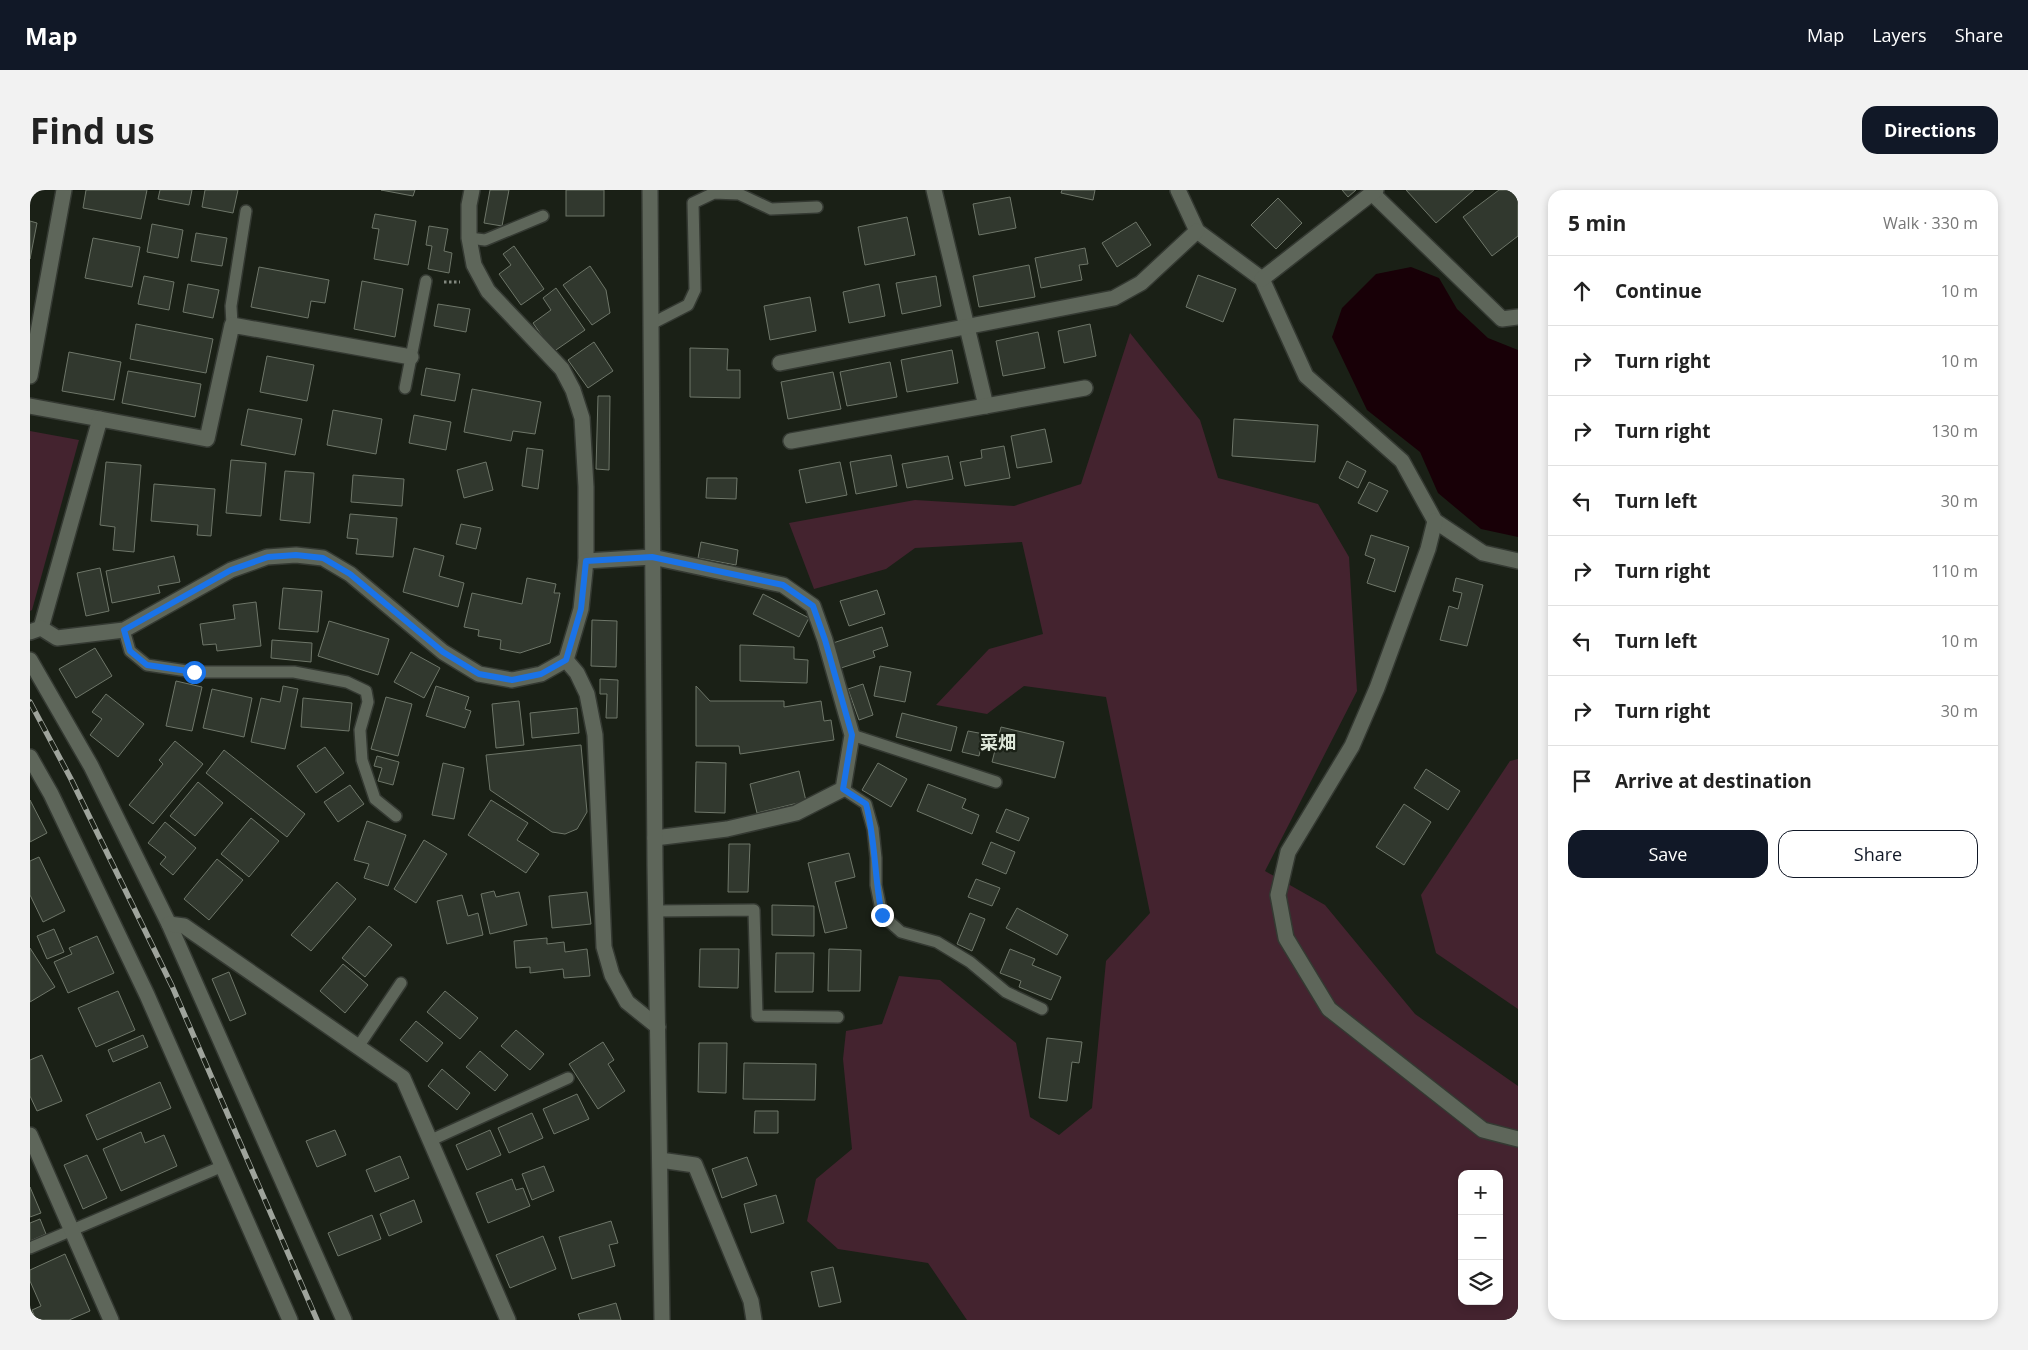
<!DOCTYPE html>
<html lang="en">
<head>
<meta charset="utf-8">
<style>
  :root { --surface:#fff; --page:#f2f2f2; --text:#222; --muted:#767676; --line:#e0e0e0; --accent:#111827 }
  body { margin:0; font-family:"Open Sans","Noto Sans JP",sans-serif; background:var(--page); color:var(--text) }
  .controls { position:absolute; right:15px; bottom:15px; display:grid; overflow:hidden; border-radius:10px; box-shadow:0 2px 8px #0003 }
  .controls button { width:45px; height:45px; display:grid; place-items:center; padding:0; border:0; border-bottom:1px solid var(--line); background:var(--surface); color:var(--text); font:25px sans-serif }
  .stop { position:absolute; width:15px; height:15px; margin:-11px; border:4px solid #1a73e8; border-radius:50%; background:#fff }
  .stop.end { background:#1a73e8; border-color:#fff; box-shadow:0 1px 5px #0008 }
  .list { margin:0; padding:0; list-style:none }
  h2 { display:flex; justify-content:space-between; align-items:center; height:65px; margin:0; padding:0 20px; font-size:21px }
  h2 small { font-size:16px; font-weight:400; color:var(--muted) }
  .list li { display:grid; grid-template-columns:32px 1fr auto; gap:15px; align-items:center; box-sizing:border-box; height:70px; padding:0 20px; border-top:1px solid var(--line) }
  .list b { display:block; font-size:19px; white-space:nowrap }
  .list em { font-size:16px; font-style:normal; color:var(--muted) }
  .actions { display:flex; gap:10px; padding:15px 20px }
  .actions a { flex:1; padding:11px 0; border:1px solid var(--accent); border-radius:15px; text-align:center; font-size:18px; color:var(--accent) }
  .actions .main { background:var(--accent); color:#fff }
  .icon { flex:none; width:28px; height:28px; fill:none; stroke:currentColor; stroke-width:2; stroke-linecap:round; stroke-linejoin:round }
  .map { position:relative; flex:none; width:1488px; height:1130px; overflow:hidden; border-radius:15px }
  header { display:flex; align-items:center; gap:30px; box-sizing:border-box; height:70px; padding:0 25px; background:var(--accent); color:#fff }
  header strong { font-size:24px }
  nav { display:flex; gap:28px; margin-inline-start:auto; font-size:18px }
  .intro { display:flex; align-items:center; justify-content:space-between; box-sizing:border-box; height:120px; padding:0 30px }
  h1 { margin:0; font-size:35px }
  .button { padding:12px 22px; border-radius:15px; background:var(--accent); color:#fff; font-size:18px; font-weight:700 }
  main { display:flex; gap:30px; padding:0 30px }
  aside { flex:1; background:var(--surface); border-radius:15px; box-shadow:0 2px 8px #0003 }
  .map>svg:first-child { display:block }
  .green { fill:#44232f; fill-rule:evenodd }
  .water { fill:#180007 }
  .building { fill:#31382e; stroke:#6e7669 }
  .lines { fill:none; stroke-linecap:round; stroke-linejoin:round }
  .lane-casing { stroke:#343932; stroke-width:14 }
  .street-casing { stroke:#343932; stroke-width:18 }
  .secondary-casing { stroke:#343932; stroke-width:18 }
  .path { stroke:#82887f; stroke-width:3; stroke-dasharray:2.5 2.5; stroke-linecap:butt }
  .lane { stroke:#5e665a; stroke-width:11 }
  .street { stroke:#5e665a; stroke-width:15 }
  .secondary { stroke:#5e665a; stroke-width:15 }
  .rail-casing { stroke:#9fa49c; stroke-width:5.5 }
  .rail { stroke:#1a2016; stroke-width:4; stroke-dasharray:11; stroke-linecap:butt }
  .route { stroke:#1a73e8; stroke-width:6 }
  .labels { text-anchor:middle; stroke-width:4.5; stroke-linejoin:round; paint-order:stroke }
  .quarter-label { font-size:18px; font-weight:bold; fill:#dee7d9; stroke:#1a2016 }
</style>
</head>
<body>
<header>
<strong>Map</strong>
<nav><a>Map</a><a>Layers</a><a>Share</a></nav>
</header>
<div class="intro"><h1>Find us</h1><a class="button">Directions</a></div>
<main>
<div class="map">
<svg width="1488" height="1130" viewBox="0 0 1488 1130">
  <rect width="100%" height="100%" fill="#1a2016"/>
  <g class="green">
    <path d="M1100,143L1170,230L1188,288L1288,314L1319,367L1327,501L1235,681L1295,715L1385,824L1488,896V1130H937L898,1073L808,1059L777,1031L786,989L822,959L813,869L816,841L852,834L869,786L910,790L986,853L1000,927L1029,945L1062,918L1076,771L1120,723L1076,507L994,496L957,524L906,515L959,459L1013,444L992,352L885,358L856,379L784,399L759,333L885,310L984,316L1051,294ZM1432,984H1469V1111H1432Z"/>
    <path d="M0,241L49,250L2,420L0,421Z"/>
    <path d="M1488,569V819L1406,763L1391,705L1480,571Z"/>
  </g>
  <path class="water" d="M1381,77L1409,88L1427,119L1458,148L1488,160V347L1451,339L1408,303L1390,262L1337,220L1302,147L1312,118L1346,84Z"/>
  <g class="building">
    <path d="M56,0H117L111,29L53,18Z"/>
    <path d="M130,0H162L159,15L128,9Z"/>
    <path d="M175,0H208L203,23L172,17Z"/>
    <path d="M351,0H385L383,6Z"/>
    <path d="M460,0H479L472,36L454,33Z"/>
    <rect x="536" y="0" width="38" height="26"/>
    <path d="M1032,0H1065L1063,10L1031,3Z"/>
    <path d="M1312,0H1326L1318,7Z"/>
    <path d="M1376,0H1444L1406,33Z"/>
    <path d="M1469,0H1488V46L1462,66L1433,27Z"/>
    <path d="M980,7L986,38L949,45L943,14Z"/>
    <path d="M1248,8L1272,33L1246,59L1221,35Z"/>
    <path d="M345,24L386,31L378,75L344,69L349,39L342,38Z"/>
    <path d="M877,27L885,65L835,75L828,37Z"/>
    <path d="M0,31L7,33L0,69Z"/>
    <path d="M1106,32L1121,55L1087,77L1072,53Z"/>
    <path d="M122,34L153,40L148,68L117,62Z"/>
    <path d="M399,36L418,39L414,61L422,63L419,83L398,79L402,56L396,55Z"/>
    <path d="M166,43L197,48L192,76L161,71Z"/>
    <path d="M63,48L110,57L102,97L55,88Z"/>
    <path d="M484,56L514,99L491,115L469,84L481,75L473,64Z"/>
    <path d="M1055,58L1058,74L1049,75L1052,90L1011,98L1005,68Z"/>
    <path d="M999,75L1005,107L949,117L943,86Z"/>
    <path d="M560,76L576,100L580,123L562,135L533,95Z"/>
    <path d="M229,77L299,90L295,113L281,111L278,128L221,117Z"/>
    <path d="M1168,85L1206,99L1193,132L1156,117Z"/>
    <path d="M114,86L144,92L139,120L108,114Z"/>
    <path d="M906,86L911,116L872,124L866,93Z"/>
    <path d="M332,91L373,99L365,147L324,139Z"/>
    <path d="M158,94L189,100L183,128L153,122Z"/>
    <path d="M849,94L855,126L819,133L813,102Z"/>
    <path d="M526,98L555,140L523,162L503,133L521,120L513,108Z"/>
    <path d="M780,107L786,141L740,150L734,116Z"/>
    <path d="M408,114L440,119L436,142L404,136Z"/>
    <path d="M106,134L183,149L176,183L100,169Z"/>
    <path d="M1060,134L1066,166L1034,173L1028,141Z"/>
    <path d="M1008,142L1015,178L973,186L966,151Z"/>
    <path d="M564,152L583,181L558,198L538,170Z"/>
    <path d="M660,158L698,159L697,180H710V208L660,207Z"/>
    <path d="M922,160L928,193L877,202L871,170Z"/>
    <path d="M39,162L91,172L84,210L32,201Z"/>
    <path d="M237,166L284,175L277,211L230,202Z"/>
    <path d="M860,172L867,207L817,216L810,182Z"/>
    <path d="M396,178L430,184L425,211L391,205Z"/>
    <path d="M98,181L171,194L165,227L92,213Z"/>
    <path d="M803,182L811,219L758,229L751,192Z"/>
    <path d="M442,199L511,212L505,244L483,241L481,251L434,242Z"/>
    <path d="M568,206H580L579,280L566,279Z"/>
    <path d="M218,219L272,229L265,265L211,255Z"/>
    <path d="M303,220L352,229L346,264L297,255Z"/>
    <path d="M384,225L421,232L416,260L379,253Z"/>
    <path d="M1204,229L1288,235L1285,272L1202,266Z"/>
    <path d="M1015,239L1022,272L987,278L981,246Z"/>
    <path d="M974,256L980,288L935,296L930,272L952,268L951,260Z"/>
    <path d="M497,258L513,260L508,299L492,296Z"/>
    <path d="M861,265L867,296L826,304L820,272Z"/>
    <path d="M918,266L923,289L877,298L872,274Z"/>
    <path d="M201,270L236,273L231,326L196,323Z"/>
    <path d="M1317,271L1336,281L1328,298L1309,288Z"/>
    <path d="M76,272L111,275L104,362L83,360L85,337L70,335Z"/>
    <path d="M456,272L463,300L434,308L427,280Z"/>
    <path d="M810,272L817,305L776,313L769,280Z"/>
    <path d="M255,281L284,283L280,333L250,330Z"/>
    <path d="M323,285L374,289L372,316L321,312Z"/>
    <path d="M677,288H707L706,309L676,308Z"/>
    <path d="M1339,292L1358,301L1347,322L1328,313Z"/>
    <path d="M124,294L185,299L181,346L167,345L168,335L121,331Z"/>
    <path d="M320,324L367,328L363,367L326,364L328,349L317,348Z"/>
    <path d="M431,334L451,338L446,359L426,354Z"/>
    <path d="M1341,345L1379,357L1365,402L1337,393L1345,369L1335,365Z"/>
    <path d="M671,352L708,360L706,375L668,368Z"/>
    <path d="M384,358L414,366L409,386L434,393L428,417L373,402Z"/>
    <path d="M144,366L150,392L128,396L130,403L82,413L76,381Z"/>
    <path d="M70,378L79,421L56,426L47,383Z"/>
    <path d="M497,388L526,394L524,403H530L520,453L490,463L470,459L471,450L448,446L449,440L434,437L442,403L492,414Z"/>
    <path d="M1426,388L1453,395L1437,456L1410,450L1419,416L1428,419L1432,403L1423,401Z"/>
    <path d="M253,398L292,401L288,442L249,439Z"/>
    <path d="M847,400L855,424L819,436L810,411Z"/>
    <path d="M733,404L779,428L769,447L723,424Z"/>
    <path d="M226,412L231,456L187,461L186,454L173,455L170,434L205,429L203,415Z"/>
    <path d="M562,430L587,431L586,477L561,476Z"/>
    <path d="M299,431L359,449L348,485L288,466Z"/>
    <path d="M852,437L858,456L843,461L845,467L811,478L803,453Z"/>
    <path d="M242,450L282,453L281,472L241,468Z"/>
    <path d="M710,455L764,457V469L778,470L777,493L710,491Z"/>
    <path d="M65,458L82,486L46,508L29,479Z"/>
    <path d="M381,462L410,478L394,508L364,492Z"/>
    <path d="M850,476L881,482L875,512L844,506Z"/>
    <path d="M570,489L588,490L587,528H576L577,504H570Z"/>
    <path d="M146,491L172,497L162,541L136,536Z"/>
    <path d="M833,494L843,525L829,530L818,499Z"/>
    <path d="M253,496L268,499L255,559L221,552L231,508L250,512Z"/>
    <path d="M406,496L439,507L435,519L441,521L435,538L396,526Z"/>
    <path d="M666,496L680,511H754V517L791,511L794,531L801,530L804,550L710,564L709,556H666Z"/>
    <path d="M182,499L222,508L214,547L173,538Z"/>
    <path d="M76,504L114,534L88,567L60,545L72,529L62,522Z"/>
    <path d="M356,507L382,514L368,566L341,559Z"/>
    <path d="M273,508L322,513L319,541L271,537Z"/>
    <path d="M489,511L494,555L466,558L462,514Z"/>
    <path d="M547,518L549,543L502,548L500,523Z"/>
    <path d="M872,523L927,537L921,561L866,547Z"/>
    <path d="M971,537L1034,552L1025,588L962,572Z"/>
    <path d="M938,541L954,544L949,566L932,562Z"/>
    <path d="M145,551L173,574L123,634L99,615L133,574L129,570Z"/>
    <path d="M551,555L557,622L547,639L535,644L522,642L460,600L456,565Z"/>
    <path d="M295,557L314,583L286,603L267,576Z"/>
    <path d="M194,560L275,624L257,647L176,583Z"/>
    <path d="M347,566L369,572L363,595L348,591L352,578L344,576Z"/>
    <path d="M666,572L696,573L695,623L665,622Z"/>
    <path d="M413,573L434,578L424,629L402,625Z"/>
    <path d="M848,573L877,589L861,617L832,600Z"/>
    <path d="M1396,579L1430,601L1418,620L1384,598Z"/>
    <path d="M769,581L776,611L727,623L720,594Z"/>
    <path d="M168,592L193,613L165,646L140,626Z"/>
    <path d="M898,594L936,609L932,618L949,625L942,644L887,621Z"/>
    <path d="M320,595L334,614L308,632L294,612Z"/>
    <path d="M0,610L17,643L0,652Z"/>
    <path d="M461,610L498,633L487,650L509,664L496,683L438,645Z"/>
    <path d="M1374,614L1401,632L1374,675L1346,657Z"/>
    <path d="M976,619L999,628L989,651L966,642Z"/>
    <path d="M221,628L249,651L219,687L191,664Z"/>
    <path d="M337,631L376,645L358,696L334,688L339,674L324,670Z"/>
    <path d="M135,632L166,658L143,685L130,674L136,667L118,653Z"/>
    <path d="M394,650L417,664L386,713L364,699Z"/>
    <path d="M961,652L985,662L976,684L952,674Z"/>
    <path d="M699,654H720L718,702H698Z"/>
    <path d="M819,663L825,687L805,692L817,738L795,743L778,673Z"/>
    <path d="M9,667L35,721L13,732L0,705V671Z"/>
    <path d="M187,669L213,690L179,730L154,709Z"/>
    <path d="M946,689L970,698L962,716L938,707Z"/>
    <path d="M307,692L326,709L281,761L261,745Z"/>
    <path d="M464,701L466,707L489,702L497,735L460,744L451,704Z"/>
    <path d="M557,702L561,734L522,738L519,706Z"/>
    <path d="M432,705L438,726L448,723L453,745L417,754L407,711Z"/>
    <path d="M742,715L784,716V746L742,745Z"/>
    <path d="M987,718L1038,745L1027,765L976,738Z"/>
    <path d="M940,723L955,729L942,761L927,754Z"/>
    <path d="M339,736L362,755L335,787L312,768Z"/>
    <path d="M24,739L34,762L17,769L7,746Z"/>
    <path d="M67,746L84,783L38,803L24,772L42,764L39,758Z"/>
    <path d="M517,748V754L534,752L535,762L557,759L560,786L534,788L533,779L500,783V777L486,778L484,751Z"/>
    <path d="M0,758L25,797L0,812Z"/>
    <path d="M670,759H709L708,798L669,797Z"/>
    <path d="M799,759L831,760L830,801H798Z"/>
    <path d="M980,759L1005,769L1002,775L1031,787L1021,810L989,797L991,791L970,783Z"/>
    <path d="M746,763H784L783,802H745Z"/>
    <path d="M313,774L338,795L315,823L290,801Z"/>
    <path d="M199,782L216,824L200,831L182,789Z"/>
    <path d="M88,801L105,840L66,857L48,818Z"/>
    <path d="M415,801L448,828L430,849L397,822Z"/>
    <path d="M386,831L413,853L397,872L370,850Z"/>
    <path d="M486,840L514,864L500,880L471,856Z"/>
    <path d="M113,845L118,857L83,872L78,860Z"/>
    <path d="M1017,848L1052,852L1049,873L1042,872L1037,911L1009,908Z"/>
    <path d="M573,852L584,870L578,874L595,901L568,919L539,874Z"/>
    <path d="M669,853H697L696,903L668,902Z"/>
    <path d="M450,861L478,885L465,901L436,877Z"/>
    <path d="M12,865L32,911L7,921L0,906V870Z"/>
    <path d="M714,873L786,874L785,910L713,909Z"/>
    <path d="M412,879L440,903L427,920L398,896Z"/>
    <path d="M130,892L141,918L67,950L56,925Z"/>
    <path d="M547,904L559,929L524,944L513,919Z"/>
    <path d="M725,921H748V943H724Z"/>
    <path d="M502,923L513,948L479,963L468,938Z"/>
    <path d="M305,940L316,965L287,977L276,951Z"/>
    <path d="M460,940L471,965L437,980L426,955Z"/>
    <path d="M111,942L115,953L134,945L147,976L91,1001L73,959Z"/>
    <path d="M57,965L77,1008L53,1019L34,975Z"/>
    <path d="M370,966L379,988L345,1002L336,980Z"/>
    <path d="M717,967L727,995L692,1008L682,979Z"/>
    <path d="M514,976L524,1001L502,1010L492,984Z"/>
    <path d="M482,989L486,1000L493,998L500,1016L458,1033L446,1003Z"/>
    <path d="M0,997L11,1023L0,1027Z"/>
    <path d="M746,1005L754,1033L721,1043L714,1014Z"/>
    <path d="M384,1010L392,1032L359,1046L350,1024Z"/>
    <path d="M342,1025L351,1049L308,1066L298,1043Z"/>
    <path d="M10,1029L16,1044L0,1051V1033Z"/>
    <path d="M581,1031L588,1053L579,1055L585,1076L542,1089L529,1047Z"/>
    <path d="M513,1046L526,1079L480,1098L466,1065Z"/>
    <path d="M35,1064L60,1121L39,1130H6L2,1120L11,1116L0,1091V1080Z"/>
    <path d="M803,1077L811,1112L789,1117L781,1082Z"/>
    <path d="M586,1113L591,1130H550L548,1124Z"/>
  </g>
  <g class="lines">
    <defs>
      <g id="lane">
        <path d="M439,48L455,50L513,26"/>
        <path d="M621,134L658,115L665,100L663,13L684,3L709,4L741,19L787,17"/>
        <path d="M202,135L201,116L216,21"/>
        <path d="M375,198L396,91"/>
        <path d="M94,440L100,461L117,475L164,482H264L317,492L336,501L338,512L330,540L332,570L345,609L366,626"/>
        <path d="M822,545L966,592"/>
        <path d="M813,599L836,614L843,639L846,668V695L852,725L871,742L907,752L940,772L976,802L1012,819"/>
        <path d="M626,721L724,720L727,826L808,827"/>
        <path d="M328,857L371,793"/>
        <path d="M399,951L538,888"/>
        <path d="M0,1058L193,976"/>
      </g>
      <g id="street">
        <path d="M442,0L439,15V48L444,75L458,101L532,179L543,200L552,228L556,297V371"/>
        <path d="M904,0L956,216"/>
        <path d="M1148,0L1167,41L1232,89L1276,186L1372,271L1405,331L1453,363L1488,371"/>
        <path d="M1343,4L1472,129L1488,127"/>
        <path d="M1232,89L1346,0"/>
        <path d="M750,173L1084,108L1111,93L1167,41"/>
        <path d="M0,186L34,0"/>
        <path d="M0,216L70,229"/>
        <path d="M761,251L1055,198"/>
        <path d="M1405,331L1398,359L1347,498L1322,556L1258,662L1248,705L1256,748L1299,819L1453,940L1488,949"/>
        <path d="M11,438L70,229L177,249L202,135L381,167"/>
        <path d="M0,442L11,438L27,448L94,440L201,380L237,367L266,365L293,368L320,384L413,462L449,484L482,490L511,484L536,470L551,419L556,371L622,367L753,395L783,416L795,450L822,545L813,599L766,623L697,639L625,648"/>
        <path d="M0,470L61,576L139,734L314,1130"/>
        <path d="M536,470L547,483L557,504L565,545L574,757L582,785L597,812L628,837"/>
        <path d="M139,734L154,736L373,888L478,1130"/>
        <path d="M0,945L81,1130"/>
        <path d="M630,970L665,975L721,1111L724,1130"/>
      </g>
      <g id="secondary">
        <path d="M620,0L625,676L632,1130"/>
        <path d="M0,567L21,604L117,805L260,1130"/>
      </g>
    </defs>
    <use href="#lane" class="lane-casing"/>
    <use href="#street" class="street-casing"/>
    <use href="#secondary" class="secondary-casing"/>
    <path class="path" d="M414,92H430"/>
    <use href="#lane" class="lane"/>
    <use href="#street" class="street"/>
    <use href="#secondary" class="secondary"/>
    <defs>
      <path id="rail" d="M0,512L41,589L142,796L287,1130"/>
    </defs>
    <use href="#rail" class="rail-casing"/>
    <use href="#rail" class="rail"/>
  </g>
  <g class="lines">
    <path class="route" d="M164,482L117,475L100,461L94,440L201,380L238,367L266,365L293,368L320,384L413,462L449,484L482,490L511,484L536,470L551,419L556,371L622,367L753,395L783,416L795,450L822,545L813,599L836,614C846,652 844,687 852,725"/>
  </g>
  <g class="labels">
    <g class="quarter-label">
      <text x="968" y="559">菜畑</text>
    </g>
  </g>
</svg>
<div class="controls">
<button>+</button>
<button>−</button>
<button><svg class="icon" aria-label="layers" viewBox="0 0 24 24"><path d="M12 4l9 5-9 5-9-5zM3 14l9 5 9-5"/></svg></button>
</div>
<div class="stop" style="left:164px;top:482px"></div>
<div class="stop end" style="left:852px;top:725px"></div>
</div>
<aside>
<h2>5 min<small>Walk · 330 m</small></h2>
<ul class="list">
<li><svg class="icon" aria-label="ahead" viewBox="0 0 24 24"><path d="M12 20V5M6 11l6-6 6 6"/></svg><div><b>Continue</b></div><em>10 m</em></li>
<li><svg class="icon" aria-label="right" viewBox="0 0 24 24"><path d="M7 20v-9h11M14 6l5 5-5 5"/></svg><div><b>Turn right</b></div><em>10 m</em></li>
<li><svg class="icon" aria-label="right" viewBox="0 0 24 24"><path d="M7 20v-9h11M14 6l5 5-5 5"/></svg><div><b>Turn right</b></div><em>130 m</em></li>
<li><svg class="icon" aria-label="left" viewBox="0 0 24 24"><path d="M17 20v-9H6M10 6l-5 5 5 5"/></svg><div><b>Turn left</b></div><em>30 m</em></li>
<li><svg class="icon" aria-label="right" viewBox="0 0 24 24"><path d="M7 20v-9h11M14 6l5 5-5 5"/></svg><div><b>Turn right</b></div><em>110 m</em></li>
<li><svg class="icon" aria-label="left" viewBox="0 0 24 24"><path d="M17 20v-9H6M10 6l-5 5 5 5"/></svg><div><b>Turn left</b></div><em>10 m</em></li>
<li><svg class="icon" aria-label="right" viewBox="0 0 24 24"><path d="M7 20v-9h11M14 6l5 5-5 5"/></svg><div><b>Turn right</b></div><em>30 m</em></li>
<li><svg class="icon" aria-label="arrive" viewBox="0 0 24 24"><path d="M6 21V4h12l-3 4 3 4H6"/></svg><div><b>Arrive at destination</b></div></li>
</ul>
<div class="actions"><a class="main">Save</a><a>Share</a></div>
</aside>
</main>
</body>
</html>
